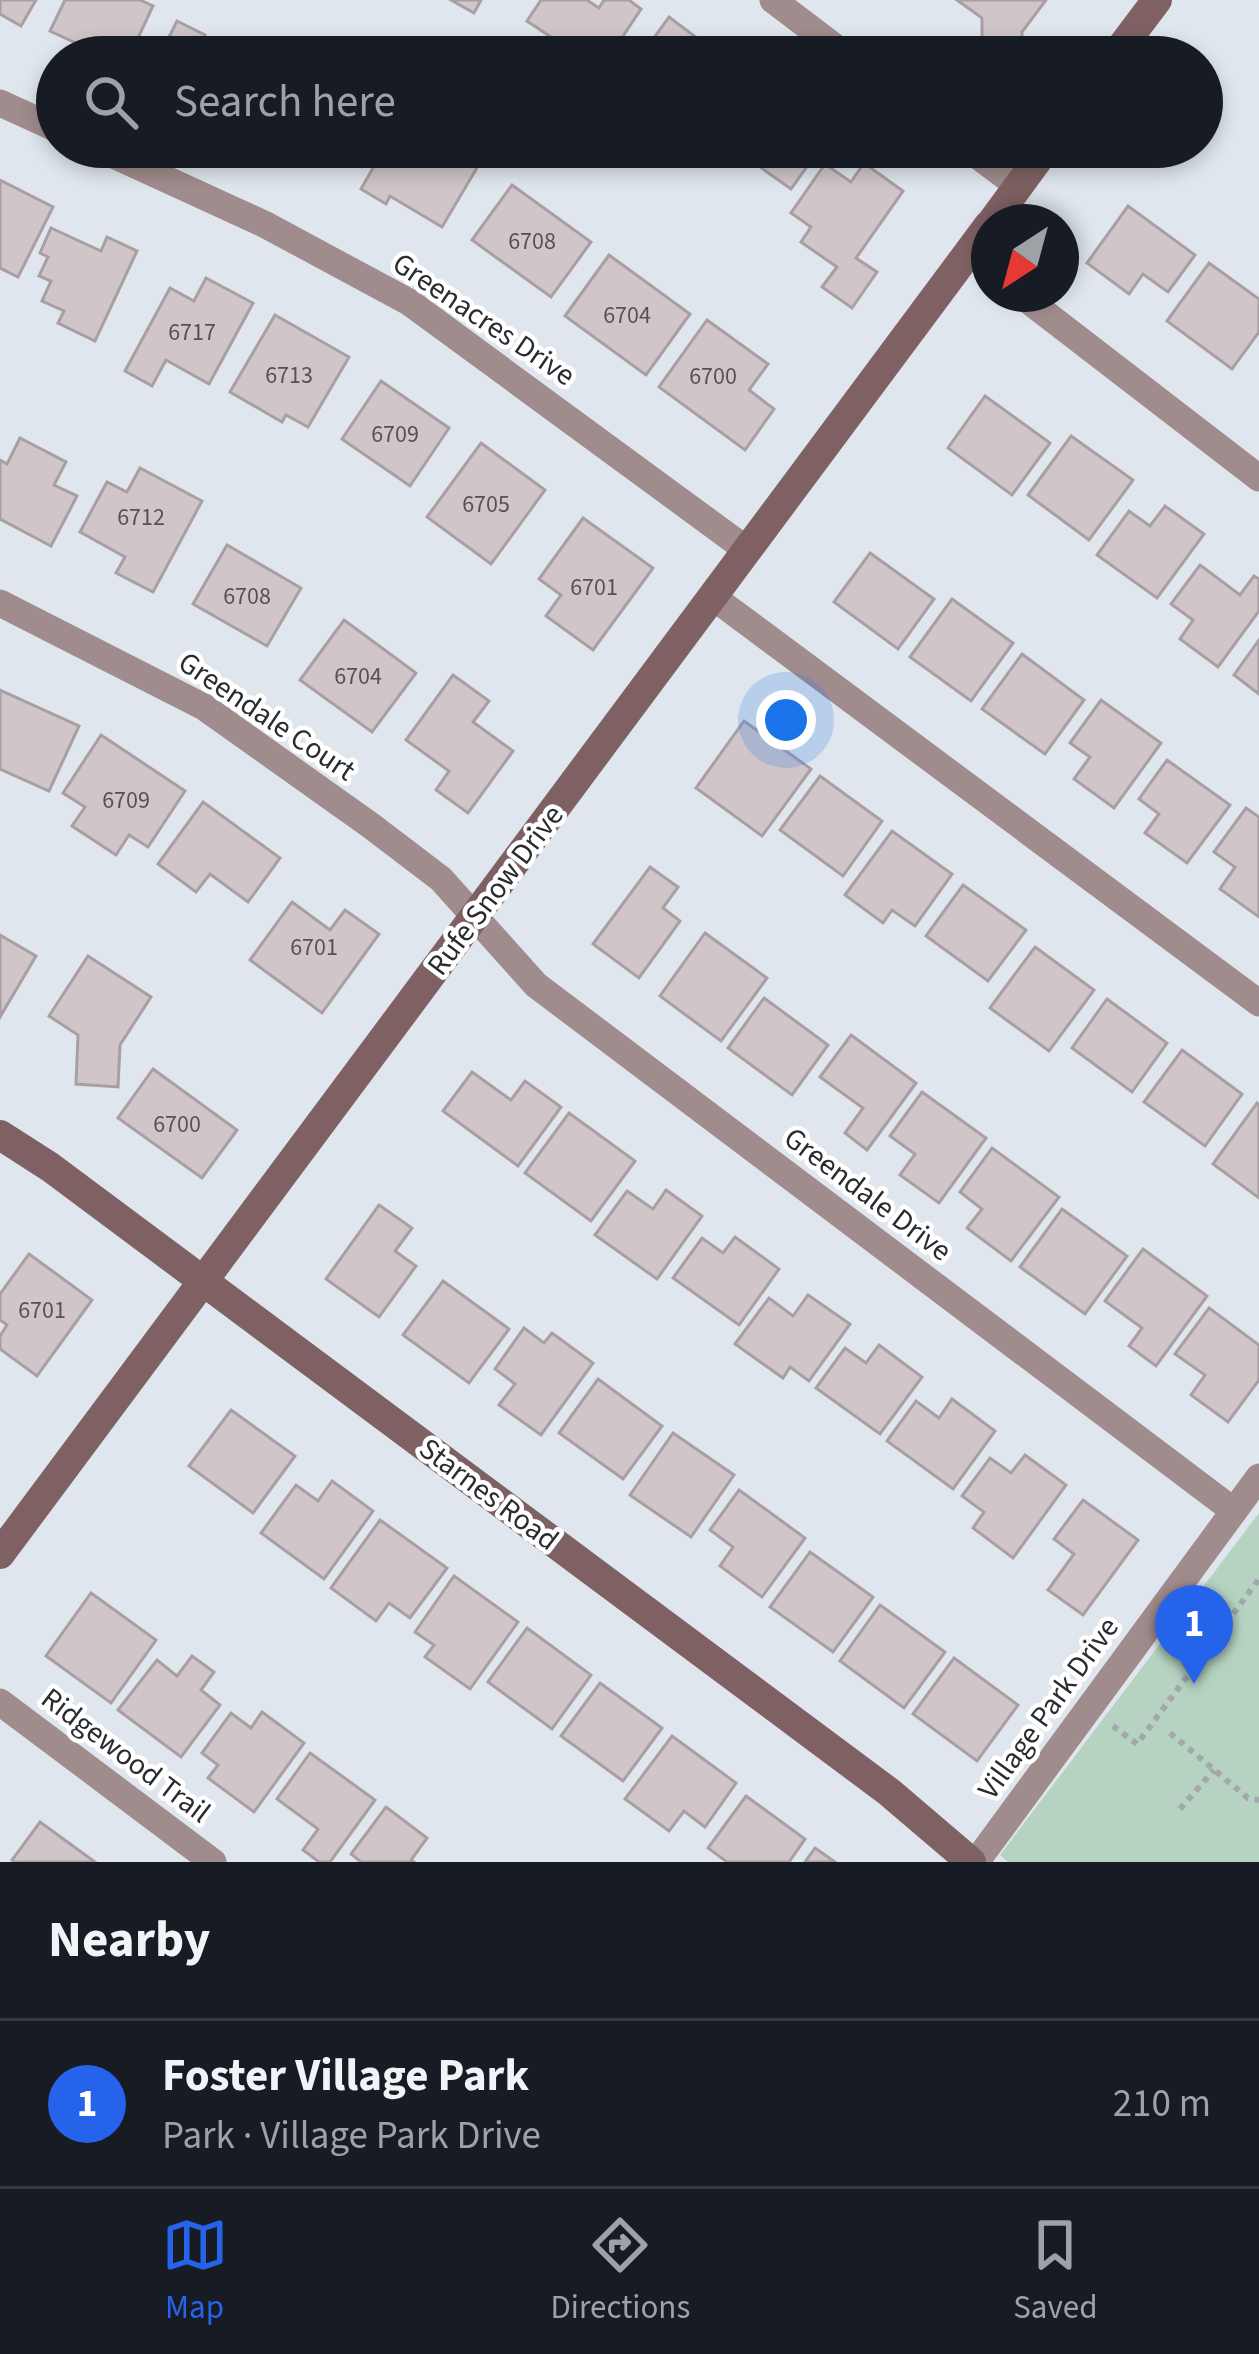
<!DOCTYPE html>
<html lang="en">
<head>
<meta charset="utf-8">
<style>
  :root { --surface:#171b24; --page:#242831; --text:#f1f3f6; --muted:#9ea1a6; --line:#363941; --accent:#2563eb }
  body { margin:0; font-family:"Source Sans 3",sans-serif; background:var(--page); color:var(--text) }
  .compass { position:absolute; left:971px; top:204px; width:108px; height:108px; border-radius:50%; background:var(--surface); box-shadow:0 6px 18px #0003; rotate:216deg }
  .you { position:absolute; left:786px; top:720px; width:42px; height:42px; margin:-30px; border:9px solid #fff; border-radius:50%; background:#1a73e8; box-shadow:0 0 0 18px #1a73e833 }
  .badge { display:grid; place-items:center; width:78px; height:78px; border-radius:50%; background:var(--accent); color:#fff; font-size:39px; font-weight:700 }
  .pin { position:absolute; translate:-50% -99px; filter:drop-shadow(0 3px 6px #0008) }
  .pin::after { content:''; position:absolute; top:63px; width:42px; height:36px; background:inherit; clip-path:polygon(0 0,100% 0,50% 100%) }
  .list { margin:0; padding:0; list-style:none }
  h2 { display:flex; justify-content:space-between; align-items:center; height:156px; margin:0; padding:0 48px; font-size:51px }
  h2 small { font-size:39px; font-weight:400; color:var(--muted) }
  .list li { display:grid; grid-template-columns:78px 1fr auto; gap:36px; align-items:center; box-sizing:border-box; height:168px; padding:0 48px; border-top:3px solid var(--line) }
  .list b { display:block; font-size:45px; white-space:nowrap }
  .list p { margin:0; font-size:39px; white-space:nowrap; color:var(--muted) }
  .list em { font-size:39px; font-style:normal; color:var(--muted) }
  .icon { flex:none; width:66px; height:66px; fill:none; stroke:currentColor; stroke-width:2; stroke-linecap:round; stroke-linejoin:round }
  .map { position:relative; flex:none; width:1259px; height:1862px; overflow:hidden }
  .search { position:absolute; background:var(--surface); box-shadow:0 6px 18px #0003; left:36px; right:36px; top:36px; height:132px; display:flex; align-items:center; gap:30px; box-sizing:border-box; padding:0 42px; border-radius:66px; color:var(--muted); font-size:45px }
  .sheet { height:324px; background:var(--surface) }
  nav { display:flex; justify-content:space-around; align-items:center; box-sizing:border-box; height:168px; border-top:3px solid var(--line); background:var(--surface); font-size:33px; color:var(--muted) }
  nav a { display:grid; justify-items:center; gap:6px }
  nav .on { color:var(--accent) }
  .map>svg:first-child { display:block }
  .green { fill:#b6d3c1 }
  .building { fill:#d0c6ca; stroke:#a99fa3; stroke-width:3 }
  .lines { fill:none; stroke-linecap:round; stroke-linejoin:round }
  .path { stroke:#a2a8ad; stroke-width:6; stroke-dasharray:6 6; stroke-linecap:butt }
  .street { stroke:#a18c8d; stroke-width:27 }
  .secondary { stroke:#7f6164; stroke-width:30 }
  .labels { text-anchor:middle; stroke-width:9; stroke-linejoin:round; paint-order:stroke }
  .number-label { font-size:24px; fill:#545256 }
  .street-label { font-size:30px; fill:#2a2c2f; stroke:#fff }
</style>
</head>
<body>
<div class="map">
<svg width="1259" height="1862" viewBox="0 0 1259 1862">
  <rect width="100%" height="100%" fill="#dfe6ed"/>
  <path class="green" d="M1259,1513V1862H1008L1000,1855Z"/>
  <g class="building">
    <path d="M0,0H36L21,26L0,14Z"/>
    <path d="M65,0H140L153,6L129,57H88L91,50L50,31Z"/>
    <path d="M451,0H481L474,13Z"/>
    <path d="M541,0H587L599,8L604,0H629L641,9L609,57H581L527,21Z"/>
    <path d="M957,0H1046L1022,32V57H982V18Z"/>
    <path d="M669,17L722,57H640Z"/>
    <path d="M177,21L205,35L203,40L238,57H159Z"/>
    <path d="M301,147H347L339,165Z"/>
    <path d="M385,147H445L478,166L442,227L390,196L386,204L361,189Z"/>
    <path d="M732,147H821L791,189Z"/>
    <path d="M864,163L903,191L856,258L877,272L852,308L822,287L837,267L801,242L811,227L791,213L825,164L851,182Z"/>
    <path d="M0,180L53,207L18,277L0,268Z"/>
    <path d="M512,185L591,242L551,297L472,240Z"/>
    <path d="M1128,206L1195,255L1168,292L1143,274L1129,294L1087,263Z"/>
    <path d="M51,228L101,251L107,237L137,251L95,341L58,323L64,311L42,301L51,281L39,276L48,257L40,253Z"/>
    <path d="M609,255L690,314L646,375L565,316Z"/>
    <path d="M1209,263L1259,299V332L1232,369L1167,321Z"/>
    <path d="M206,278L253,303L209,384L166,360L152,386L125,371L170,288L194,301Z"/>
    <path d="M275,315L349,357L308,427L286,415L282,422L230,392Z"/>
    <path d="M707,320L768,364L749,390L774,409L745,450L659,387Z"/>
    <path d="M381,381L449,428L410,486L342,439Z"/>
    <path d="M985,396L1050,443L1012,495L948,448Z"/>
    <path d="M1071,436L1133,480L1089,540L1028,495Z"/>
    <path d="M20,438L66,462L54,485L77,496L51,546L0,519V460L7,464Z"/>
    <path d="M481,443L545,490L491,564L427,517Z"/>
    <path d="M140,468L202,501L153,592L116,573L125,557L80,532L107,482L127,492Z"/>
    <path d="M1165,506L1204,534L1157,598L1097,555L1129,511L1150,526Z"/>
    <path d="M583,518L653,568L593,650L546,616L561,595L539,579Z"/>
    <path d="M227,545L301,588L267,646L193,604Z"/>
    <path d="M870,553L934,599L898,649L834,602Z"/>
    <path d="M1200,565L1240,595L1254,576L1259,579V611L1218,667L1180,639L1193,620L1171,604Z"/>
    <path d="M952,599L1013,643L971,701L910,657Z"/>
    <path d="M344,620L416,673L372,732L300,680Z"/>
    <path d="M1259,640V694L1234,675Z"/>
    <path d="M1022,654L1084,700L1045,754L982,709Z"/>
    <path d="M453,675L489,701L473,722L513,751L468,813L436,790L449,771L406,740Z"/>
    <path d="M0,690L79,726L49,791L0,769Z"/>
    <path d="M1101,700L1161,743L1114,808L1074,779L1090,757L1070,743Z"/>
    <path d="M744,721L811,769L762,836L696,788Z"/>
    <path d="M101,735L185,791L148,847L129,835L116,855L72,826L85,807L63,793Z"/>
    <path d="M1167,760L1230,805L1187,863L1145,833L1159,814L1139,799Z"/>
    <path d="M820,776L882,821L843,876L780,830Z"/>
    <path d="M203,802L280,858L248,902L210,874L196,892L158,864Z"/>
    <path d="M1246,808L1259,817V917L1220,889L1235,867L1214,852Z"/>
    <path d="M892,831L952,874L915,926L892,910L883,923L845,895Z"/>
    <path d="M650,867L678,887L663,908L680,921L639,978L593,944Z"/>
    <path d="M963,885L1026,930L988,981L926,936Z"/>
    <path d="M292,902L330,930L345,910L379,934L322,1013L250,960Z"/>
    <path d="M705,933L767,978L721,1041L660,996Z"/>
    <path d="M0,935L36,956L0,1017Z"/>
    <path d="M1035,947L1094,990L1049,1051L990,1008Z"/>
    <path d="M88,956L151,997L120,1045L118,1087L76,1084L78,1035L49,1016Z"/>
    <path d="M764,998L828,1045L792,1095L728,1048Z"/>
    <path d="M1107,999L1167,1043L1132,1092L1072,1048Z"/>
    <path d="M851,1035L916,1083L867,1150L845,1133L863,1108L820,1077Z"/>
    <path d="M1182,1050L1242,1094L1205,1146L1144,1102Z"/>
    <path d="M153,1069L237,1130L202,1178L118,1118Z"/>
    <path d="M472,1072L511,1100L525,1081L561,1107L518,1166L443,1111Z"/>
    <path d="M922,1092L986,1138L939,1203L900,1175L915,1154L890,1136Z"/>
    <path d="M1257,1103L1259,1105V1198L1213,1164Z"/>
    <path d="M569,1113L635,1161L591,1221L525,1173Z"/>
    <path d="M992,1148L1059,1197L1011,1261L967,1228L982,1209L960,1192Z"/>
    <path d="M666,1190L702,1216L657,1279L595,1235L627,1191L653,1209Z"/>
    <path d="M379,1205L412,1228L395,1251L416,1266L379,1317L326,1279Z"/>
    <path d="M1062,1209L1127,1256L1085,1314L1020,1267Z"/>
    <path d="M735,1237L779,1269L739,1325L673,1278L702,1238L723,1253Z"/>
    <path d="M1143,1249L1207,1296L1156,1366L1129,1346L1142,1328L1105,1301Z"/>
    <path d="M29,1254L92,1300L37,1376L0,1349V1336L7,1325L0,1320V1294Z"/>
    <path d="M443,1281L509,1329L469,1383L403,1335Z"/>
    <path d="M808,1295L850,1324L809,1381L790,1367L783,1378L735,1344L769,1298L793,1316Z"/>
    <path d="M1209,1308L1259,1345V1380L1228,1422L1191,1395L1205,1375L1175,1354Z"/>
    <path d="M524,1328L544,1343L552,1333L593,1363L541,1435L499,1405L515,1384L495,1369Z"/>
    <path d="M879,1345L922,1377L880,1434L816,1388L845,1348L866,1363Z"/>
    <path d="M598,1379L662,1426L623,1479L559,1433Z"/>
    <path d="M952,1399L995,1431L953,1489L887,1441L916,1401L939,1418Z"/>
    <path d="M231,1410L295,1456L253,1513L189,1466Z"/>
    <path d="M673,1433L734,1475L691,1537L630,1495Z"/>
    <path d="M1025,1455L1066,1485L1013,1558L973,1528L984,1512L962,1496L990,1458L1011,1473Z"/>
    <path d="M332,1481L373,1511L324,1579L261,1533L296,1485L318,1501Z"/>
    <path d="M739,1490L805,1538L762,1597L720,1566L733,1547L710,1530Z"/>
    <path d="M1083,1500L1138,1540L1083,1615L1048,1590L1074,1554L1054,1539Z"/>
    <path d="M380,1520L447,1568L410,1618L389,1603L376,1621L331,1588Z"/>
    <path d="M810,1552L873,1597L833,1652L770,1607Z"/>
    <path d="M454,1576L518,1622L470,1689L425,1657L434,1645L415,1632Z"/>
    <path d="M91,1593L156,1640L111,1703L46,1656Z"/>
    <path d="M880,1605L945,1652L904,1708L840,1661Z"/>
    <path d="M527,1628L591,1675L552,1729L488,1682Z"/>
    <path d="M192,1656L214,1672L201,1690L220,1705L181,1757L118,1710L157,1660L177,1676Z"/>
    <path d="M954,1658L1018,1705L977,1761L913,1714Z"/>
    <path d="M600,1683L662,1728L623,1781L561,1736Z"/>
    <path d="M262,1712L304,1743L254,1812L208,1778L218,1765L202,1753L231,1713L251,1728Z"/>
    <path d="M672,1736L736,1783L705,1827L684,1811L669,1831L625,1799Z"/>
    <path d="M310,1753L375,1800L330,1862H319L303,1850L318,1829L277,1799Z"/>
    <path d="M746,1796L805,1839L789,1862H727L708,1848Z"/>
    <path d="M386,1807L427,1838L411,1860L414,1862H361L351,1854Z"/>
    <path d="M40,1822L95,1862H14L12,1860Z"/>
    <path d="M815,1848L835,1862H805Z"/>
  </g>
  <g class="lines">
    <g class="path">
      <path d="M1113,1726L1137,1744L1259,1579"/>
      <path d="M1170,1733L1248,1798L1259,1800"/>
      <path d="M1180,1809L1214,1770"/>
    </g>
    <g class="street">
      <path d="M773,0L848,57"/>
      <path d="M0,103L57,129"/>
      <path d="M96,147L264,224L409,302L747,550"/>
      <path d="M966,147L1018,186"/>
      <path d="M1020,294L1259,478"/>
      <path d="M713,597L1259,1003"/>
      <path d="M0,603L204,707L370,825L441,879L536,985L1234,1511"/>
      <path d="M0,1702L213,1862"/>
      <path d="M976,1862L1259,1477"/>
    </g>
    <g class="secondary">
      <path d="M1114,57L1157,0"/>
      <path d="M992,222L1047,147"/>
      <path d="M0,1135L50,1167L889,1792L971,1862"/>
      <path d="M0,1554L989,225"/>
    </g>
  </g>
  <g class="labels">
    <g class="number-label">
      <text x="532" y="249">6708</text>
      <text x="627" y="323">6704</text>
      <text x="192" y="340">6717</text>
      <text x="289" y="383">6713</text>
      <text x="713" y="384">6700</text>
      <text x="395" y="442">6709</text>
      <text x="486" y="512">6705</text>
      <text x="141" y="525">6712</text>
      <text x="594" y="595">6701</text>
      <text x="247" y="604">6708</text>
      <text x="358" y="684">6704</text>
      <text x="126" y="808">6709</text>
      <text x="314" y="955">6701</text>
      <text x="177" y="1132">6700</text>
      <text x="42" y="1318">6701</text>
    </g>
    <g class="street-label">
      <text transform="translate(484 319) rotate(34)" y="10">Greenacres Drive</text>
      <text transform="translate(267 716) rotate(34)" y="10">Greendale Court</text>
      <text transform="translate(495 890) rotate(-53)" y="10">Rufe Snow Drive</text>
      <text transform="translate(868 1194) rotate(37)" y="10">Greendale Drive</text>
      <text transform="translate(489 1494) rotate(37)" y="10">Starnes Road</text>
      <text transform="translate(1048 1708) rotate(-54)" y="10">Village Park Drive</text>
      <text transform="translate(126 1755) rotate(37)" y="10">Ridgewood Trail</text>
    </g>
  </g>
</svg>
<svg class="compass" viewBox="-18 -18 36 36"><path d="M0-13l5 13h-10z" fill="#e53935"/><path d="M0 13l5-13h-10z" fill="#9ea1a6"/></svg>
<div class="you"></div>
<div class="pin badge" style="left:1194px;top:1684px">1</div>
<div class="search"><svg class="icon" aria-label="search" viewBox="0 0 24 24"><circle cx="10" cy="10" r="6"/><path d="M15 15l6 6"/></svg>Search here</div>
</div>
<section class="sheet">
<h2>Nearby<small></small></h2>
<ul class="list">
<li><span class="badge">1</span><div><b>Foster Village Park</b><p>Park · Village Park Drive</p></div><em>210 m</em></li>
</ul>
</section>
<nav>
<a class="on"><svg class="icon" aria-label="map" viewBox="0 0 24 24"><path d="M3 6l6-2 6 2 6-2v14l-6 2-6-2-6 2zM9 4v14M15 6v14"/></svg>Map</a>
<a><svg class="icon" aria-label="directions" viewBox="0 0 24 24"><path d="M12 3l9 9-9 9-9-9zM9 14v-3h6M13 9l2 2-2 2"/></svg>Directions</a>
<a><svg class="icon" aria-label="saved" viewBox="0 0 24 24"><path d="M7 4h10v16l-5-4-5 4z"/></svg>Saved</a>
</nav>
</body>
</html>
